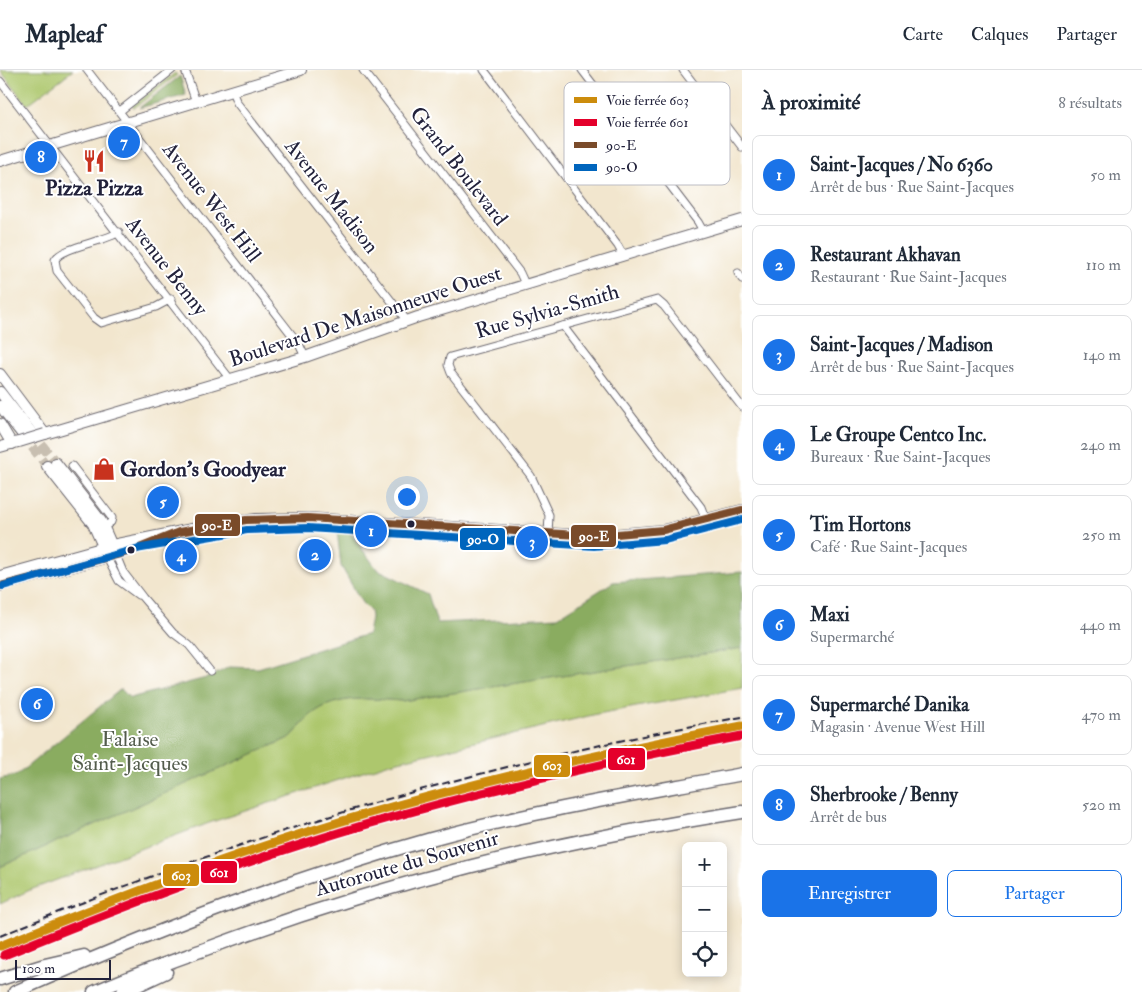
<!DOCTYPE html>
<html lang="fr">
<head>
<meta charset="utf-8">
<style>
  :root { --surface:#fff; --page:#f2f2f3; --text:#1f2937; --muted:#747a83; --line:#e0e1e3; --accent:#1a73e8 }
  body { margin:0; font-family:"IM FELL Double Pica",serif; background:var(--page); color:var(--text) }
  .controls { position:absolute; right:15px; bottom:15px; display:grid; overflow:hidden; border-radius:8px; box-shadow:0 2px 12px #0003 }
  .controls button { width:45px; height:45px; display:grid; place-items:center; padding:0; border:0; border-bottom:1px solid var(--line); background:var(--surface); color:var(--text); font:25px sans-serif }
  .scale { position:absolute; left:15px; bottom:12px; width:96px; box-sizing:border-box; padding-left:5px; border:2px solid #22223b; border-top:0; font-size:14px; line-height:18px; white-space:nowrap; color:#22223b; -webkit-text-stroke:4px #fff; paint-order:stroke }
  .you { position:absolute; left:406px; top:426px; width:18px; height:18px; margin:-12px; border:4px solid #fff; border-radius:50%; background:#1a73e8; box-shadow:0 0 0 8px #1a73e833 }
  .badge { display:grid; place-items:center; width:32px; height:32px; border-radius:50%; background:var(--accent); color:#fff; font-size:16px; font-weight:700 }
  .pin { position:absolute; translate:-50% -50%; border:2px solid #fff; box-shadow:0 1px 5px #0006 }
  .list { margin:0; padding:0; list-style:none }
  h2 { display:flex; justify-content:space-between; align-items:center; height:65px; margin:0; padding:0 20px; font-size:21px }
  h2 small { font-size:16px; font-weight:400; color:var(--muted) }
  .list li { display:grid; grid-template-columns:32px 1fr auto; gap:15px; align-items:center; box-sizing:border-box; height:80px; margin:0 10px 10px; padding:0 10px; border:1px solid var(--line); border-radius:8px }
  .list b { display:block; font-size:19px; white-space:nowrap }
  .list p { margin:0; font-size:16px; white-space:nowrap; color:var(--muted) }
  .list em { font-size:16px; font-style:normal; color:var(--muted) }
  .actions { display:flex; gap:10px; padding:15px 20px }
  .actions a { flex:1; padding:11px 0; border:1px solid var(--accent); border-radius:8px; text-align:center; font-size:18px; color:var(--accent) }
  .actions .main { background:var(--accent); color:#fff }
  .icon { flex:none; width:28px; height:28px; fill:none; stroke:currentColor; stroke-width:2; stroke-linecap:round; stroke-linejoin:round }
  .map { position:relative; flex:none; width:742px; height:922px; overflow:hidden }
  header { display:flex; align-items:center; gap:30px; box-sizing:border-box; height:70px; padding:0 25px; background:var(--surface); border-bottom:1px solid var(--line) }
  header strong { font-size:24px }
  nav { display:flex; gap:28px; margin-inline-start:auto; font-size:18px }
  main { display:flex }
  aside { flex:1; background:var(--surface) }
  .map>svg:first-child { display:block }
  .green { fill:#adc76d; stroke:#687454 }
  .forest { fill:#8aac60; stroke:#56674e }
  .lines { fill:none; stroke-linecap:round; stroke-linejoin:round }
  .primary-tunnel { stroke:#c8bfb1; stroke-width:10; stroke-dasharray:10 5; stroke-linecap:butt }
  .street-casing { stroke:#6b676e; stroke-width:9 }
  .secondary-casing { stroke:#6b676e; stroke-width:12 }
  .primary-casing { stroke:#6b676e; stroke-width:12 }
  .highway-casing { stroke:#6b676e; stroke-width:15 }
  .street { stroke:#fff; stroke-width:7 }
  .secondary { stroke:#fff; stroke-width:10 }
  .primary { stroke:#fff; stroke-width:10 }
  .highway { stroke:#fff; stroke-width:12 }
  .rail { stroke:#22223b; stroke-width:2; stroke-dasharray:8 4; stroke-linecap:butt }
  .secondary-bridge-casing { stroke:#6b676e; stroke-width:12; stroke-linecap:butt }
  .secondary-bridge { stroke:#fff; stroke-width:10 }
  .bus-1-casing { stroke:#fff; stroke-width:11 }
  .bus-2-casing { stroke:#fff; stroke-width:11 }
  .bus-1 { stroke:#7a4b2a; stroke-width:8 }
  .bus-2 { stroke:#0065bd; stroke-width:8 }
  .rail-1-casing { stroke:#fff; stroke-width:12 }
  .rail-2-casing { stroke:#fff; stroke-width:12 }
  .rail-1 { stroke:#cc8c0c; stroke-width:9 }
  .rail-2 { stroke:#e4002b; stroke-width:9 }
  .bus-dot { fill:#22223b; stroke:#fff; stroke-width:2 }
  .labels { text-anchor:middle; stroke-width:4; stroke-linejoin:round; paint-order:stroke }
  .street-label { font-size:21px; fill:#22223b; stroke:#fff }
  .poi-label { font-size:21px; font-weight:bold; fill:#22223b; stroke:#fff }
  .park-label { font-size:21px; fill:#535c4c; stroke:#fff }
  .key { fill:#fff; stroke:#bdbdc4; stroke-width:1 }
  .key-label { font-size:14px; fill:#22223b }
  .line-badge { stroke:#fff; stroke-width:2 }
  .badge-label { font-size:14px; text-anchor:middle; font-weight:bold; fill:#fff }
</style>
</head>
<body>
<header>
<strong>Mapleaf</strong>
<nav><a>Carte</a><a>Calques</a><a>Partager</a></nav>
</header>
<main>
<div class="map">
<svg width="742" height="922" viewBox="0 0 742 922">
  <rect width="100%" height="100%" fill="#fff"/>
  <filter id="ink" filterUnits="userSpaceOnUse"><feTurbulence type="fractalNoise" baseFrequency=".02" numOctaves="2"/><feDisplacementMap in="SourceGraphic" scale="10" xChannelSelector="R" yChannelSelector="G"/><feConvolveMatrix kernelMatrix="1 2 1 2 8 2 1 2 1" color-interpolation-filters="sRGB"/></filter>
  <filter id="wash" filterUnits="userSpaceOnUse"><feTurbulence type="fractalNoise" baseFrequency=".0096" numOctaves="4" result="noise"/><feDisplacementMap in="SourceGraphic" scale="20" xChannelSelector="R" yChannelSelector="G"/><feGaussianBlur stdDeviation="1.12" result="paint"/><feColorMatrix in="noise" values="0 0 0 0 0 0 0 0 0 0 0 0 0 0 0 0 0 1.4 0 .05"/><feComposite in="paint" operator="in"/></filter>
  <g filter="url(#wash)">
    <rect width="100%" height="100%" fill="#f2e6ce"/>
    <g class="green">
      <path d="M0,0H73L27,35Z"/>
      <path d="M175,3L177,5L134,38L132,36Z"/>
      <path d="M742,578V618L597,644L390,693L209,753L30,820L0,834V797L291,667C298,660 304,650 312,644C338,624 371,629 402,631Z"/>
    </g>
    <g class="forest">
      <path d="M180,6L186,25L139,38Z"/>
      <path d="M337,460H352L351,464L377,499L428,524L437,553L558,547L613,512L742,502V578L402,631C371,629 338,624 312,644C304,650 298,660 291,667L0,797V709L17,705L121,619L130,628L210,607L229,597L258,598L368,564L371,547L370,541L362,533L341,496Z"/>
    </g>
  </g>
  <g filter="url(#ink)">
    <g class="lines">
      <g class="primary-tunnel">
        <path d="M32,363L56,393"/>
        <path d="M23,365L47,396"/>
      </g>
      <defs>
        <g id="street">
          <path d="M87,0L299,274L305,287"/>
          <path d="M185,0L196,32"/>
          <path d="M363,0L520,203L525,214"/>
          <path d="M484,0L618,176L623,185"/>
          <path d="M582,0L698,152L703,161"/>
          <path d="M683,0L742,77"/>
          <path d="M0,11L230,309"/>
          <path d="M232,21L237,33L407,251"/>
          <path d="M120,41L172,0"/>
          <path d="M119,162C104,172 61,177 55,190L57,201L94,248L101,253L156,237L171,229"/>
          <path d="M738,203L742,209"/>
          <path d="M563,256L701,437L706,450"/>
          <path d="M72,396L112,448L111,452L104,457"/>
          <path d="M548,464L549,445L531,406L451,303L448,295L450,287L657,230L664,236L742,337"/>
          <path d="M116,485L123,502L143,528L173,563L189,575L210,601"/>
          <path d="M107,488L119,511L138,525"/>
        </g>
        <g id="secondary">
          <path d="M45,364L305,287L418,247L742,150"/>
          <path d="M0,377L18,372"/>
          <path d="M112,475L212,455L256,449L308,448L594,466L663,460L742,440"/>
          <path d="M116,485L162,469"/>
        </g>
        <g id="primary">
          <path d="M0,91L301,0"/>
          <path d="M0,304L45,364"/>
          <path d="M0,322L32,363"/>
          <path d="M0,336L23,365"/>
          <path d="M0,354L12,374"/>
          <path d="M47,396L93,454L106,483"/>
          <path d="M0,506L112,475"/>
          <path d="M0,516L116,485L101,451L56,393"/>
        </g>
        <g id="highway">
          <path d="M0,909L45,895L84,886"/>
          <path d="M15,922C151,862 288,809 431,769C533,741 638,724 742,704"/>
          <path d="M94,922C130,906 167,893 203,880C381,813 555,771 742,742"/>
          <path d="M123,922L166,902"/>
        </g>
      </defs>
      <use href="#street" class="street-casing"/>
      <use href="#secondary" class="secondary-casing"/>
      <use href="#primary" class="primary-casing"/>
      <use href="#highway" class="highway-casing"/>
      <use href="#street" class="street"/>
      <use href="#secondary" class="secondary"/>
      <use href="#primary" class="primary"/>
      <use href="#highway" class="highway"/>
      <path class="rail" d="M0,866C238,766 487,692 742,647"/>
      <defs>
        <path id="secondary-bridge" d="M19,372L45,364"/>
      </defs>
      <use href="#secondary-bridge" class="secondary-bridge-casing"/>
      <use href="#secondary-bridge" class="secondary-bridge"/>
      <defs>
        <path id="bus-1" d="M0,516L132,481L179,462L246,450L308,448L594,466L663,460L742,440"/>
        <path id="bus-2" d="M3,516L136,479L247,460L308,458L594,476L665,470L742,450"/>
      </defs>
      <use href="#bus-1" class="bus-1-casing"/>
      <use href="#bus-2" class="bus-2-casing"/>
      <use href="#bus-1" class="bus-1"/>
      <use href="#bus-2" class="bus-2"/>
      <defs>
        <path id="rail-1" d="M0,876C120,827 242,780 366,744C490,708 615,680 742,656"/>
        <path id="rail-2" d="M4,885C123,836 244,790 368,754C491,718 616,690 742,666"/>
      </defs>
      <use href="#rail-1" class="rail-1-casing"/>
      <use href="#rail-2" class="rail-2-casing"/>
      <use href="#rail-1" class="rail-1"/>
      <use href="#rail-2" class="rail-2"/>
    </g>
  </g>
  <defs>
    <symbol id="restaurant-bare" viewBox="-9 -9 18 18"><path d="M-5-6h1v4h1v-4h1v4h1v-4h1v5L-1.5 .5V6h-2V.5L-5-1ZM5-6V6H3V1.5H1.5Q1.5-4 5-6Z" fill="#c8321e" stroke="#fff" stroke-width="2.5" paint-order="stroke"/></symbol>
    <symbol id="shop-bare" viewBox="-9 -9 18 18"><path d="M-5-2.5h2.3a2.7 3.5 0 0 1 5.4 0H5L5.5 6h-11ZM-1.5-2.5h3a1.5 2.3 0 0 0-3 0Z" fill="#c8321e" stroke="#fff" stroke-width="2.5" paint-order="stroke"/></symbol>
  </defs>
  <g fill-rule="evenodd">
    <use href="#restaurant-bare" x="78" y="75" width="32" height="32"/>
    <use href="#shop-bare" x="88" y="383" width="32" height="32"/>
  </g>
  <g class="bus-dot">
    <circle cx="411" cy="454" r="4.5"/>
    <circle cx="131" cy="480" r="4.5"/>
  </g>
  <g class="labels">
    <g class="street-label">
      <text transform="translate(459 96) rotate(52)" y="7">Grand Boulevard</text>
      <text transform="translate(332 126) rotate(52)" y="7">Avenue Madison</text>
      <text transform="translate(212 132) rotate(52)" y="7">Avenue West Hill</text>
      <text transform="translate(167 196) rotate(52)" y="7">Avenue Benny</text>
      <text transform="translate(547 241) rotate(-16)" y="7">Rue Sylvia-Smith</text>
      <text transform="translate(365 246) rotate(-18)" y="7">Boulevard De Maisonneuve Ouest</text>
      <text transform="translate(407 793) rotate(-16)" y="7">Autoroute du Souvenir</text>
    </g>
    <g class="poi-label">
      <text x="94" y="125">Pizza Pizza</text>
      <text x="120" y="406" text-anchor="start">Gordon's Goodyear</text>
    </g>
    <g class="park-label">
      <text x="130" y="676">Falaise<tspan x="130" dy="24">Saint-Jacques</tspan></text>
    </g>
  </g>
  <rect x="564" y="12" width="166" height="103" rx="8" class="key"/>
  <rect x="574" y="27" width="23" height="6" fill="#cc8c0c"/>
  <rect x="574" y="49" width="23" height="7" fill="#e4002b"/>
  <rect x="574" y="72" width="23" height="6" fill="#7a4b2a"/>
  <rect x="574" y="94" width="23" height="7" fill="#0065bd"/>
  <g class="key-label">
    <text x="606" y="35">Voie ferrée 603</text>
    <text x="606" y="57">Voie ferrée 601</text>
    <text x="606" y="80">90-E</text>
    <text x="606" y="102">90-O</text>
  </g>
  <g class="line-badge">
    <rect x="194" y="443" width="47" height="24" rx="5" fill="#7a4b2a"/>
    <rect x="570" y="454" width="47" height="24" rx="5" fill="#7a4b2a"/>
    <rect x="459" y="457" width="47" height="24" rx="5" fill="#0065bd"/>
    <rect x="607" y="677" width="39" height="24" rx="5" fill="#e4002b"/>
    <rect x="533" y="684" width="38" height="24" rx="5" fill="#cc8c0c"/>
    <rect x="200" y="790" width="38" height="24" rx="5" fill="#e4002b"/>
    <rect x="162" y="793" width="38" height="24" rx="5" fill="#cc8c0c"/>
  </g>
  <g class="badge-label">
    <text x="217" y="460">90-E</text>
    <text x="594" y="471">90-E</text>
    <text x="483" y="474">90-O</text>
    <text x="626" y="694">601</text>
    <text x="552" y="700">603</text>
    <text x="219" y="807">601</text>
    <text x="181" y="810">603</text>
  </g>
</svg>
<div class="controls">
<button>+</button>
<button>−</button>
<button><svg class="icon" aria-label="locate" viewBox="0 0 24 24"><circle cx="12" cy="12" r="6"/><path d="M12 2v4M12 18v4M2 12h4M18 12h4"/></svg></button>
</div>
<div class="scale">100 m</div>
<div class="you"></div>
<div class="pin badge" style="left:371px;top:461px">1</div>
<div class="pin badge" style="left:315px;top:485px">2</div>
<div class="pin badge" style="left:532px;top:472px">3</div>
<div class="pin badge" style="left:181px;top:486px">4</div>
<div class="pin badge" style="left:163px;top:432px">5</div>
<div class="pin badge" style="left:37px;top:634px">6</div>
<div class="pin badge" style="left:124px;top:72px">7</div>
<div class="pin badge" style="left:41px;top:87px">8</div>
</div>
<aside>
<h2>À proximité<small>8 résultats</small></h2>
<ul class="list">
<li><span class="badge">1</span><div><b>Saint-Jacques / No 6360</b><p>Arrêt de bus · Rue Saint-Jacques</p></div><em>50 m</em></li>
<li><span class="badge">2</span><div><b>Restaurant Akhavan</b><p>Restaurant · Rue Saint-Jacques</p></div><em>110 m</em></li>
<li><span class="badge">3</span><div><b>Saint-Jacques / Madison</b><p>Arrêt de bus · Rue Saint-Jacques</p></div><em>140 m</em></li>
<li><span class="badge">4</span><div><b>Le Groupe Centco Inc.</b><p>Bureaux · Rue Saint-Jacques</p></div><em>240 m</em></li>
<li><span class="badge">5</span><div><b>Tim Hortons</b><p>Café · Rue Saint-Jacques</p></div><em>250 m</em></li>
<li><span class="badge">6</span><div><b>Maxi</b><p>Supermarché</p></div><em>440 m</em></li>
<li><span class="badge">7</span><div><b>Supermarché Danika</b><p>Magasin · Avenue West Hill</p></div><em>470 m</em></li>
<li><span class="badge">8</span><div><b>Sherbrooke / Benny</b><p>Arrêt de bus</p></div><em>520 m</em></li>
</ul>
<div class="actions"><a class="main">Enregistrer</a><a>Partager</a></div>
</aside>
</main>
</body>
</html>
